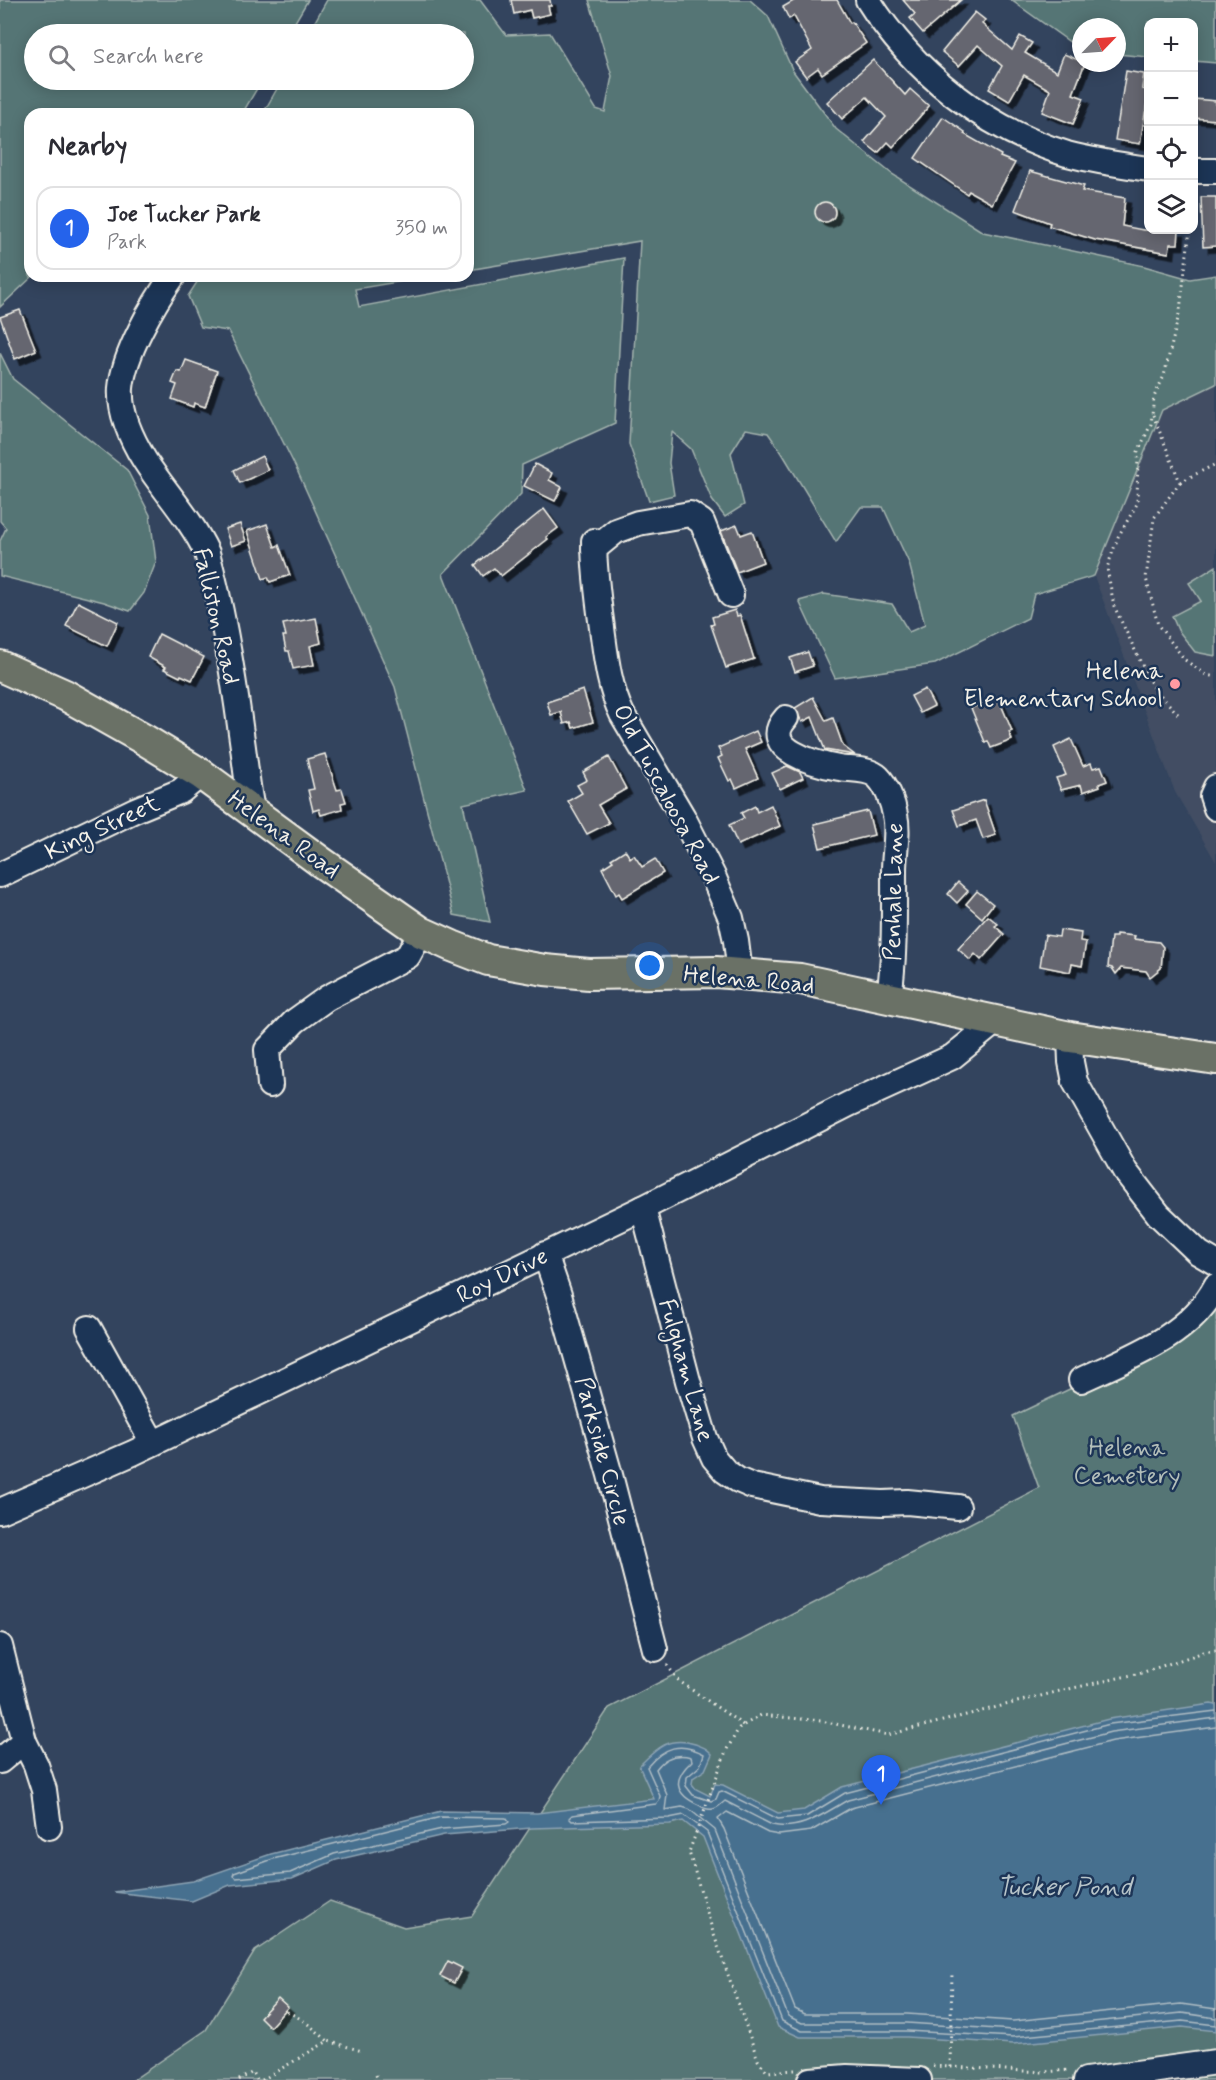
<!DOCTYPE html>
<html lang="en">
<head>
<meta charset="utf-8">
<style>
  :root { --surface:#fff; --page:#f7f7f7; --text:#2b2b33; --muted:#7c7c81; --line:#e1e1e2; --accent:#2563eb }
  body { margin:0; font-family:Mynerve,sans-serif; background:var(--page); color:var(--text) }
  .controls { position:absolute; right:18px; top:18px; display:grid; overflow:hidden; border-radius:12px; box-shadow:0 3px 15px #0003 }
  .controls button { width:54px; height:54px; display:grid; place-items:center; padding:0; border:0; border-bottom:2px solid var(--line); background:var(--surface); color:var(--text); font:30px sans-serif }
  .compass { position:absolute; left:1072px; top:18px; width:54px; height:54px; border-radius:50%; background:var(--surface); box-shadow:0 3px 15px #0003; rotate:65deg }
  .you { position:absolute; left:650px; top:966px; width:21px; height:21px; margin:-15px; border:4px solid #fff; border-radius:50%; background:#1a73e8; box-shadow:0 0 0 9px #1a73e833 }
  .badge { display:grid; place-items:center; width:39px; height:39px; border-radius:50%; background:var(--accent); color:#fff; font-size:20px; font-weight:700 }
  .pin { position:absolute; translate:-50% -50px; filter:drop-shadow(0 2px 3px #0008) }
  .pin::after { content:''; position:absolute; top:32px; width:21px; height:18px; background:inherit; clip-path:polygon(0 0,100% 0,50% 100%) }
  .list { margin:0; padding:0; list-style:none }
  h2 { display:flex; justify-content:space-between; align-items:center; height:78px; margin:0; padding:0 24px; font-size:26px }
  h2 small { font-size:20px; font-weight:400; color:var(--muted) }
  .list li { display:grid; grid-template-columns:39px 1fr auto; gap:18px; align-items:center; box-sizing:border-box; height:84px; margin:0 12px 12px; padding:0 12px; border:2px solid var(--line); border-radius:18px }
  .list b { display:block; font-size:22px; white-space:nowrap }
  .list p { margin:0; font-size:20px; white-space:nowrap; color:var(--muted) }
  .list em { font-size:20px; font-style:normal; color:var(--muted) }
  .icon { flex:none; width:33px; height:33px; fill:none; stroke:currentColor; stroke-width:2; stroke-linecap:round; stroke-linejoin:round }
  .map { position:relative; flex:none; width:1216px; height:2080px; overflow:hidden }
  .search { position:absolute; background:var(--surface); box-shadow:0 3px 15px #0003; left:24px; top:24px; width:450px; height:66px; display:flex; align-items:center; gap:15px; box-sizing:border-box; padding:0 21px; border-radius:33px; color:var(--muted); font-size:22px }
  .panel { position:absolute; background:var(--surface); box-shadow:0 3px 15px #0003; left:24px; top:108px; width:450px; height:174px; border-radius:18px }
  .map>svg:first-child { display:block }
  .built { fill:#424e63 }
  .green { fill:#547575; stroke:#a4b3ae; stroke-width:1.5 }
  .water { fill:#476f8f; stroke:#8ca3b3; stroke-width:1.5 }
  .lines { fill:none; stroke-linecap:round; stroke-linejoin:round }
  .shore { stroke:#afbdc4; stroke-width:1.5 }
  .building { fill:#65666f; stroke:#f4f1e8; stroke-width:1.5; filter:url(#shadow) }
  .minor-casing { stroke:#f4f1e8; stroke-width:28 }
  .major-casing { stroke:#f4f1e8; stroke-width:34 }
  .path { stroke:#f4f1e8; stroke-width:3; stroke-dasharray:1.5 4.5; stroke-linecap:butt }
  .minor { stroke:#1d3557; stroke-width:24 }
  .major { stroke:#6a7166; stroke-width:30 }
  .poi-dot { fill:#ff9aa2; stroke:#1d3557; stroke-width:2 }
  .labels { text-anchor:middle; stroke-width:5; stroke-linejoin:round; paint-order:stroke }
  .street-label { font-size:24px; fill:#f4f1e8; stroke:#1d3557 }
  .poi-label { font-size:24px; fill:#f4f1e8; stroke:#1d3557; text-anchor:end }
  .park-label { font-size:24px; fill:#b4bfba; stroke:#1d3557 }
  .water-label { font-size:26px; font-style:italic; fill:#b7c4c9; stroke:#1d3557 }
</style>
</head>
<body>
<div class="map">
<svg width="1216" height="2080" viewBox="0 0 1216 2080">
  <defs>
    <filter id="shadow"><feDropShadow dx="5.5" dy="5.5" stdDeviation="0" flood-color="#0009"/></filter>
  </defs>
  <rect width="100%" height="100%" fill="#33445e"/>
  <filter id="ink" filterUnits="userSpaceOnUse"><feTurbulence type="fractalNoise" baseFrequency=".0167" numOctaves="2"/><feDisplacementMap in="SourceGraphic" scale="12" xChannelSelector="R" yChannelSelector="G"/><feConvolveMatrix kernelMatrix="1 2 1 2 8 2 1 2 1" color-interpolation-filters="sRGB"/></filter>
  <g filter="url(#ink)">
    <path class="built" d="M1216,384V862L1175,792L1094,576L1162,410Z"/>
    <g class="green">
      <path d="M0,0H308L288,34H34V80H262L242,114H30V276H33L0,307Z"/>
      <path d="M327,0H480L506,35L550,33L596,109L605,112L612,76L589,0H750L768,16L793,71L836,129L892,174L983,232L1144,266L1190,279L1216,275V384L1162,410L1094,576L1034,594L1028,618L935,664L835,678L799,601L824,594L892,604L909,632L925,625L909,563L883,507H861L836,542L782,453L768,433L746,429L731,453L744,505L725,517L712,500L691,449L672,432L669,463L674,495L649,501L629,444L640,241L468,270V114H271L265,110L282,80H464V34H308Z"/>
      <path d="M1011,0H1216V63L1194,61V22H1148V57L1117,54V27H1081V50Z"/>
      <path d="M624,258L615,423L522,465L521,494L443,574L527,790L463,804L490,922L454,915L395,687L296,468L228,331L201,327L188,296L201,276H433L355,289L359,307Z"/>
      <path d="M0,353L13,379L127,470L150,515L156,562L144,593L130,611L104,602L0,576V541L6,528L0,521Z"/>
      <path d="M1216,566V656L1195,652L1178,630L1172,616L1201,601L1189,583Z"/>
      <path d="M1216,1305V2080H133L206,2030L255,1951L330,1901L404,1927L472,1916L609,1708L1039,1488L1013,1416L1177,1338Z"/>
    </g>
    <path class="water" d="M1211,1704L1216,1705V2031L1182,2027L1013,2044L907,2037H800L778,2027L703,1837L683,1821L670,1824L532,1828L444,1835L336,1860L292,1879L230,1885L192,1901L114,1892L193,1881L271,1854L441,1811L537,1813L654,1799L639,1766C657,1748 668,1736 695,1744C703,1747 707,1748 712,1754L705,1770L693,1778L692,1784L696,1789L710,1796L715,1784L723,1785L778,1813L804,1810L842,1787L1109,1719Z"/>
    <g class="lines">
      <g class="shore">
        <path d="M1216,1711L1110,1724L845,1793L807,1816L778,1819L722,1791L719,1792L716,1799L711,1801L693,1795L686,1786L687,1777L700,1766L704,1754C680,1741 664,1747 647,1767L660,1796L659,1801L656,1804L572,1815L569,1818L572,1821L669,1818L684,1815L707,1832L782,2021L802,2031H907L1013,2037L1182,2021L1216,2025"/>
        <path d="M1216,1718L1111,1732L848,1800C824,1813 801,1832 772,1825L725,1801C722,1803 718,1808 713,1809C708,1810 703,1808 699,1805C674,1794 672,1779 692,1761L691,1757C676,1753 665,1757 656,1769L667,1795L665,1810L682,1807L689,1809L715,1830L788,2016L802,2023H907L1013,2030L1182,2013L1216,2018"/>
        <path d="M1216,1727L1113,1741L851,1808L811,1831L779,1835L768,1833L727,1812L718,1819L724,1829L795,2009L805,2014H907L1013,2021L1181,2004L1216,2009"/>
        <path d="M441,1817L506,1818L509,1822L506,1824L442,1829L334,1854L290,1873L236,1878L233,1876L234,1873L273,1859Z"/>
      </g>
    </g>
    <g class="building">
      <path d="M511,0H550L551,6H548L550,14L532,18L530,10L514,14Z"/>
      <path d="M795,0H837L850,23L852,22L866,43L822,74L818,68L806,77L795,62L812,50L794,16L789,19L783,7Z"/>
      <path d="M903,0H961L923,33L910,18L915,14Z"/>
      <path d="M975,12L985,20L982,24L1012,50L1020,36L1032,43L1025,53L1057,72L1064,54L1081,61V63H1085L1073,94L1084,98L1073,124L1042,112L1050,90L1024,75L1009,101L989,89L1002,66L978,45L959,66L942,52Z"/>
      <path d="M873,60L905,95L910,89L929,106L893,147L888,142L878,153L864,142L886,117L867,97L842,119L827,102Z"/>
      <path d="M1126,71L1144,74L1142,89L1149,90L1140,144L1115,140Z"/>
      <path d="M1194,99L1216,101V120L1194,118Z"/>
      <path d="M943,117L965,132L964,134L1001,155L1000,157L1015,163L992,204L969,191L967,194L915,158Z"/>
      <path d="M1030,171L1084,186L1082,191L1125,198L1122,226L1143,230H1179L1178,244H1170L1169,253L1095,240L1049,226L1050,223L1015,210Z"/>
      <path d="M1201,197H1216V246L1203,247Z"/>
      <circle cx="825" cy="212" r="10"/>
      <path d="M20,310L36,350L15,359L0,317Z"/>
      <path d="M186,360L217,371L205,407L194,403L193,407L172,399L177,385L172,383L177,371L181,372Z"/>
      <path d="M262,456L268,470L240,483L234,470Z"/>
      <path d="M535,464L552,473L549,480L562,487L555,501L524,486Z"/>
      <path d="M544,509L558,528L546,537L548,539L501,576L494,568L483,576L475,565Z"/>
      <path d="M240,524L246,541L231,546L225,529Z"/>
      <path d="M267,524L275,547L279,545L290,575L270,582L268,577L263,579L247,531Z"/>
      <path d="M737,525L741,535L752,531L763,562L737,572L721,531Z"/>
      <path d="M78,602L118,622L107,646L66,626Z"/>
      <path d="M735,610L737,616L740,615L754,659L726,668L711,625L714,624L712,617Z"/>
      <path d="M316,618L321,643L310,646L314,665L293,669L289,651H286L283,636H286L283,624Z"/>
      <path d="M159,634L204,657L192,680L181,675L180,677L164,669L166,667L148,657Z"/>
      <path d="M808,652L813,666L795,672L790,658Z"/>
      <path d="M925,689L934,706L920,713L911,696Z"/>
      <path d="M583,690L593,722L573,728L571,722L564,724L561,712L551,715L547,702Z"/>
      <path d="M813,697L826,721L833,718L843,746L855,755L825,750L812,717L802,722L795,708Z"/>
      <path d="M998,697L1012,731L1009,732L1012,740L991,748L988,741L985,742L971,708Z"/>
      <path d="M756,731L761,742L745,749L758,778L736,788L732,779L729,781L718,758L722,756L718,748Z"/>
      <path d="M1071,739L1083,766L1091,763L1093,768L1101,766L1107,781L1099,784L1100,786L1083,792L1081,785L1061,790L1056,778L1066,775L1054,747Z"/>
      <path d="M325,754L337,790L342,789L346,802L341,803L342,809L321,815L319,809L313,811L308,790L314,789L307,759Z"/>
      <path d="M609,757L626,789L598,805L609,823L587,834L568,801L582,793L577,785L587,780L583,772Z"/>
      <path d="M787,766L800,772L803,778L780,789L772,773Z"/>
      <path d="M984,800L996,835L983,839L976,820L959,826L953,810Z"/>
      <path d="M771,805L780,826L738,845L729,825L744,818L741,813L755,806L757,812Z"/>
      <path d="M868,811L874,835L820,848L814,824Z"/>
      <path d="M625,850L630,858L634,855L642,867L655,859L663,873L622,898L619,893L616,895L602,868L613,861L611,859Z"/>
      <path d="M958,882L968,891L957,903L948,894Z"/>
      <path d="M977,891L993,904L982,918L966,904Z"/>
      <path d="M988,916L998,924L995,926L1004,934L981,960L975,954L970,960L958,949Z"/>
      <path d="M1060,930L1081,933L1080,941L1086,942L1082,966L1072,964L1070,972L1040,966L1045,935L1059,937Z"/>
      <path d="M1116,934L1135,936L1134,939L1159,942L1163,947L1161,968L1150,977L1146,971L1121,968L1116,974L1112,968L1108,967L1111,937H1116Z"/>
      <path d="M448,1961L462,1968L454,1983L440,1976Z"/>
      <path d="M278,1998L288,2007L270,2027L260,2017Z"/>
    </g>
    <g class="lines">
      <defs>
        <g id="minor">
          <path d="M868,0C913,72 985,129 1067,154C1094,161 1121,165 1148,169"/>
          <path d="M1194,171H1216"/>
          <path d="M173,276C153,304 124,354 121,388C119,414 132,440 145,461C165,492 191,519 207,553C223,611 233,673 241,733C245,759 247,785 252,810"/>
          <path d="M594,541C594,570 598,599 602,628C606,658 609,687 622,714L683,817L713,876L731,918L736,941L740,973"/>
          <path d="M594,549L616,531L638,523L690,514L702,522L731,595"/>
          <path d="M786,718C758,749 816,764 839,768C850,770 869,768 878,777C887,786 893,803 895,815C899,832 894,852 894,870C894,913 895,955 889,998"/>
          <path d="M1216,787L1212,796L1216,808"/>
          <path d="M0,875L135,810L181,791L201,774"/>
          <path d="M1070,1037L1071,1062L1075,1082L1125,1171L1159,1215L1199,1253L1216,1263"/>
          <path d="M270,1085L267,1050L295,1021L327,998L408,956L421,932"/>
          <path d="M643,1208L688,1381L705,1438L714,1458L725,1471L738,1480L752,1486L820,1500L883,1503L907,1502L958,1507"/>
          <path d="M545,1254L559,1295L610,1475L655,1649"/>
          <path d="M89,1328L153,1443"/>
          <path d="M1081,1380C1130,1357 1189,1337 1216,1286"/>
          <path d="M0,1511L133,1453L643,1208L849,1104L952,1057L995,1022"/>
          <path d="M0,1646L24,1741L0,1761"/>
          <path d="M24,1741L36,1765L44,1790L49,1827"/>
          <path d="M810,2080L847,2077L919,2080"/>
          <path d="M1086,2080L1216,2062"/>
        </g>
        <path id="major" d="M0,666L65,695L145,740L201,774L321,862L421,932L452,946L488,960L545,970L589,974L716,972L800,979L1070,1037L1216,1059"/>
      </defs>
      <use href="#minor" class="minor-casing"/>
      <use href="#major" class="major-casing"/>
      <g class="path">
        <path d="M1194,210L1195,192"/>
        <path d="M1153,415L1180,482L1154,518L1146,578L1158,625L1185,660L1206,675L1216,677"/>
        <path d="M1180,482L1216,464"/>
        <path d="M1178,714L1152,686L1114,606L1107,568L1118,537L1137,504L1138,452L1151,424L1154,397L1164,376L1180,310L1190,230"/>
        <path d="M667,1665L679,1681L743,1725"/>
        <path d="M287,2012C303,2018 315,2030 328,2041"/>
        <path d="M933,2066L1043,2072L1070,2070"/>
        <path d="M950,2067L952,1972"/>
        <path d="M795,2070L767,2072L758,2060L713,1932L689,1852L726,1751L739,1728L761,1715L821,1721L888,1735L1064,1690L1141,1673L1204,1652L1216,1650"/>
        <path d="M376,2075L378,2080"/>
        <path d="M239,2080L253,2072L257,2080"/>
        <path d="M262,2080L328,2041L362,2051"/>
      </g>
      <use href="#minor" class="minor"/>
      <use href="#major" class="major"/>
    </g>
  </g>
  <circle class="poi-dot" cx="1175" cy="684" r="6"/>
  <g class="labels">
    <g class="street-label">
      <text transform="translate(217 616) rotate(77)" y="8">Falliston Road</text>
      <text transform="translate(667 794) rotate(62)" y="8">Old Tuscaloosa Road</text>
      <text transform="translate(102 827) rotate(-25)" y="8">King Street</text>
      <text transform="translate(284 834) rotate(36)" y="8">Helena Road</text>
      <text transform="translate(893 892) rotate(-89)" y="8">Penhale Lane</text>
      <text transform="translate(749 979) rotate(5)" y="8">Helena Road</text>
      <text transform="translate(502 1275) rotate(-26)" y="8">Roy Drive</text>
      <text transform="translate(687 1370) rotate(74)" y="8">Fulgham Lane</text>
      <text transform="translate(603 1451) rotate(75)" y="8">Parkside Circle</text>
    </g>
    <g class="poi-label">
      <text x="1163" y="678">Helena<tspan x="1163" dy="28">Elementary School</tspan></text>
    </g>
    <g class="park-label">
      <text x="1127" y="1455">Helena<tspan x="1127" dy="28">Cemetery</tspan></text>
    </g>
    <g class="water-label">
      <text x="1064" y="1895">Tucker Pond</text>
    </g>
  </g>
</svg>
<div class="controls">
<button>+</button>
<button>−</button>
<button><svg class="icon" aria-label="locate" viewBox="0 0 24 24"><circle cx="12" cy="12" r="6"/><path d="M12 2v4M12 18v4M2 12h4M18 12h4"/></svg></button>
<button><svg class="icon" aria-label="layers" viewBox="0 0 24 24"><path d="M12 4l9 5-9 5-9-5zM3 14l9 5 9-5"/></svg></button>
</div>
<svg class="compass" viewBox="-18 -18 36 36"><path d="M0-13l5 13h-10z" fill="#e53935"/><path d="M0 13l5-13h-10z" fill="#7c7c81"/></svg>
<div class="you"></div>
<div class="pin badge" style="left:881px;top:1805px">1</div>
<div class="search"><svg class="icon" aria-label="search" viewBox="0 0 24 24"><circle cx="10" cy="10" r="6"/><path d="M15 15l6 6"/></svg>Search here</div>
<section class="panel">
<h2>Nearby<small></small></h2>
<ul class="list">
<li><span class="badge">1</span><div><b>Joe Tucker Park</b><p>Park</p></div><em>350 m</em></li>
</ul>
</section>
</div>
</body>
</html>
